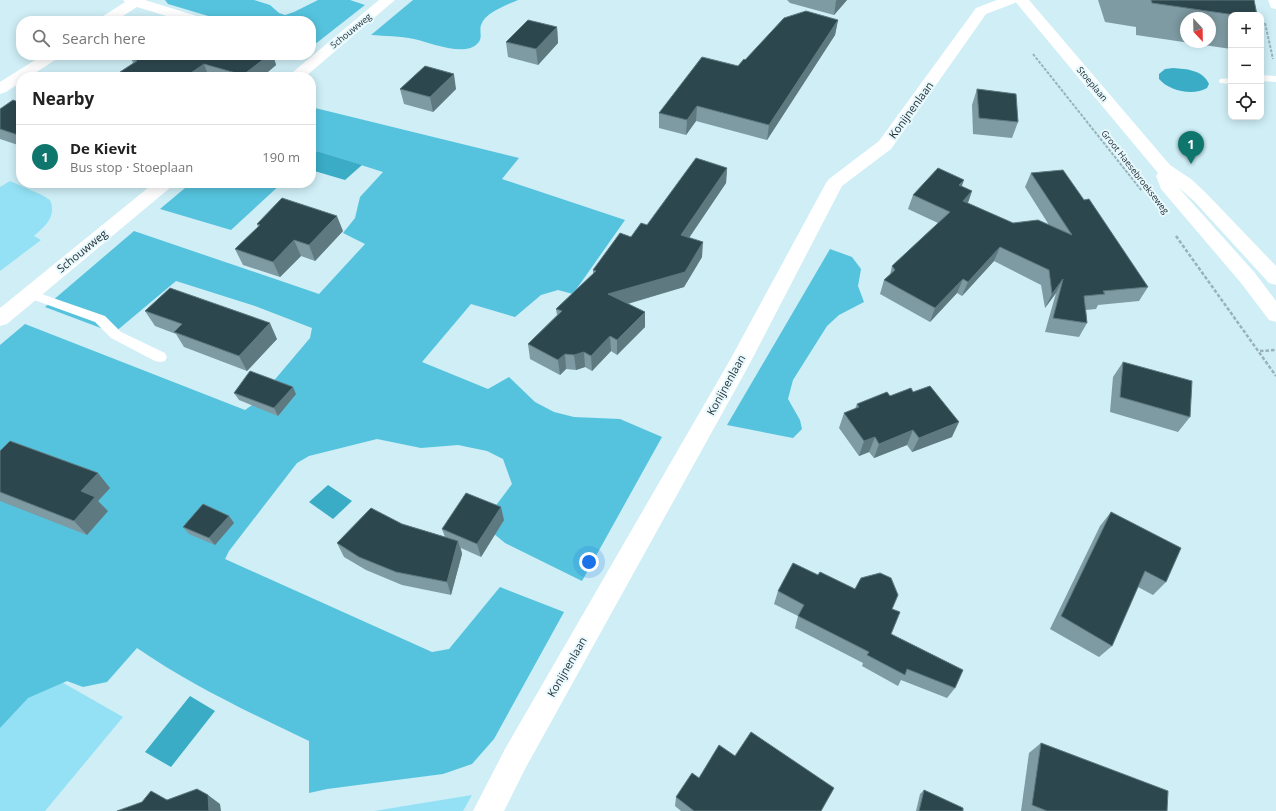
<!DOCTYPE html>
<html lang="en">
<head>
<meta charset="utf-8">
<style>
  :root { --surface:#fff; --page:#f6f6f6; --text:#222; --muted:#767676; --line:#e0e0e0; --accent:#0f766e }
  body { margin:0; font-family:"Open Sans",sans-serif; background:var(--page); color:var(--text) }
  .controls { position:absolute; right:12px; top:12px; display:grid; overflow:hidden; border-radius:8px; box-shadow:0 2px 10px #0003 }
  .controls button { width:36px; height:36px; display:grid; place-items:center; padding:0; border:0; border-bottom:1px solid var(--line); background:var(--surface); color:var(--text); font:20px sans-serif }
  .compass { position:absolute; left:1180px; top:12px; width:36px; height:36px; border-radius:50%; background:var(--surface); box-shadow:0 2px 10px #0003; rotate:158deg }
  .you { position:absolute; left:589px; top:562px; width:14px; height:14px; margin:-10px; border:3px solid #fff; border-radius:50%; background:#1a73e8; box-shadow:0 0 0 6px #1a73e833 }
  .badge { display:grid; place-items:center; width:26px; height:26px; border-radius:50%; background:var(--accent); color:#fff; font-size:13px; font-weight:700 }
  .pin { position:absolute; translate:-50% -33px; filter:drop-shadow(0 1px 2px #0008) }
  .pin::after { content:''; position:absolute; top:21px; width:14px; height:12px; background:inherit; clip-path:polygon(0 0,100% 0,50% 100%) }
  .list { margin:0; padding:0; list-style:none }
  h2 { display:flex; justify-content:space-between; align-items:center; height:52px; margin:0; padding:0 16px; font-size:17px }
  h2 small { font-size:13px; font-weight:400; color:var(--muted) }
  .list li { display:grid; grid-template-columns:26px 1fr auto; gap:12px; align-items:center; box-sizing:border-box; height:64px; padding:0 16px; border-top:1px solid var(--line) }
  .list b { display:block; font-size:15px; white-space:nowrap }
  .list p { margin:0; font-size:13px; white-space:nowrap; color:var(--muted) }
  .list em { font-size:13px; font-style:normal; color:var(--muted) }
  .icon { flex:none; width:22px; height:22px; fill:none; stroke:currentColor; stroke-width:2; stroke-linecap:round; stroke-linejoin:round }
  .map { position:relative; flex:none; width:1276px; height:811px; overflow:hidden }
  .search { position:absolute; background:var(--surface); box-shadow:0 2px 10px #0003; left:16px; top:16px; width:300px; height:44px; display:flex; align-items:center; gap:10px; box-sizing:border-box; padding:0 14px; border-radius:16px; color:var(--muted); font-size:15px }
  .panel { position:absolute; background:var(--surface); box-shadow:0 2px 10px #0003; left:16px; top:72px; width:300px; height:116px; border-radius:16px }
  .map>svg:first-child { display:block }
  .green { fill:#94e1f5 }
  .forest { fill:#55c3dd }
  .water { fill:#3aacc6 }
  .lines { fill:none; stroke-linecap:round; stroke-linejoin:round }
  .path-far1 { stroke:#99b2b9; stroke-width:2; stroke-dasharray:3 1.5; stroke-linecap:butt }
  .path { stroke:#99b2b9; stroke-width:2.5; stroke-dasharray:3.5 2; stroke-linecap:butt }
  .service { fill:#fff; fill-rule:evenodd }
  .minor { fill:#fff; fill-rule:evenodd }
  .tertiary { fill:#fff; fill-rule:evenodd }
  .wall { fill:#7e9aa2; fill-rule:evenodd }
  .shaded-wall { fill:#5e7980 }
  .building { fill:#2d474e; stroke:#5e7980 }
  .labels { text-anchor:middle; stroke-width:4; stroke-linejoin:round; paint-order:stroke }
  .far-street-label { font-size:9px; fill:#263235; stroke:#e7f9fe }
  .street-label { font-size:11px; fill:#263235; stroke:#e7f9fe }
</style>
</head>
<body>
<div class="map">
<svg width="1276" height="811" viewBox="0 0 1276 811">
  <rect width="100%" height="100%" fill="#cfeef6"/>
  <g class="green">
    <path d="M10,181L42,195L50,200C57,217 45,226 34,236L41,240L0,271V187Z"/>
    <path d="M44,672L123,717L45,811H0V721Z"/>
    <path d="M472,795L463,811H374Z"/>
  </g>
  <g class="forest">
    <path d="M165,0H254L270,5L279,13L285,15L294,12L318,0H350L365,5L314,45H311V21H225L168,4Z"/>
    <path d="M413,0H518C507,5 485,12 481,25C479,31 483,38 478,43C465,58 429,42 414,39C400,36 385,36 371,35Z"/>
    <path d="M311,107L519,158L502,179L625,220L573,294L558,290L541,295L515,317L471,304L422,362L488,389L509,377L535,402L554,412L574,417L620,419L662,437L582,581L505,543L482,524L512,484L503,459L487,451L458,445L421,448L377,439L309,456L297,463L229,551L225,559L432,652L449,649L500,587L564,612L494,739L472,764L443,774L327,789L309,793V741C250,713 191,685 137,648L107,682L83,687L67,681L28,698L0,728V345L25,324L245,410L255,403L310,338L312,328L255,306L176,281L114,333L45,307L134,231L319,294L365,244L343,233L355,218L360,197L383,172L317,151L311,157Z"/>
    <path d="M191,183H282L231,230L160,209Z"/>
    <path d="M830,249L852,257L861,269L858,286L864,302L839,315L827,326L793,380L788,399L800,420L802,429L793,438L727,425Z"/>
  </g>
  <g class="water">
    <path d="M1173,68C1187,69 1203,70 1209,84L1207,88C1193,96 1169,91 1159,79V74L1165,69Z"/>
    <path d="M317,151L362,165L345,180L311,170V157Z"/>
    <path d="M328,485L352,501L333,519L309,502Z"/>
    <path d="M190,696L215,711L171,767L145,752Z"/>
  </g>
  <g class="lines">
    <g class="path-far1">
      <path d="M1265,23L1273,59"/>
      <path d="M1033,54L1142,191"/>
    </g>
    <g class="path">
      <path d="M1176,236L1276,376"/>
      <path d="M1260,351L1276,350"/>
    </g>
    <g class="service">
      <path d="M1261,75L1276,76V82L1261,81Z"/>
      <path d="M1231,78V84L1220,83L1219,81L1220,79Z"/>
      <path d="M30,290L105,316L121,332L165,353L167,357L165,361L160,362L155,361L111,338L95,322L26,297L24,294L26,291Z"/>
    </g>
    <g class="minor">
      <path d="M123,0H145L203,18L205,21H183L137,7L115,21H98L100,18L125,2Z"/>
      <path d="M379,0H395L305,77H287Z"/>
      <path d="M997,0H1017L1015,3L986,14L891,149L842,186L749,365L525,769L504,811H473L505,749L730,360L826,183L829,179L879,141L976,8Z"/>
      <path d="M1268,0H1276V9L1271,8Z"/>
      <path d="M43,55H61L58,58L29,77H21V82L6,92L0,94V82Z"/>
      <path d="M154,183H174L171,187L7,324L0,326V308Z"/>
    </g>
    <path class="tertiary" d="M1014,0H1029L1170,165L1191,179L1206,193L1276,266V285L1269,283L1194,201L1178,187L1255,273L1276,301V322L1269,320L1241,283L1161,189L1156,176L1158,173Z"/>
  </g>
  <g class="wall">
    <path d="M787,0H847L834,15L790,3Z"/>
    <path d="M1098,0H1254L1257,15H1231V49L1136,35V27L1105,22ZM1186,18H1210V42H1186Z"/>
    <path d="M838,20L835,35L767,140L696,121L686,135L659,128V113L738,66L745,60Z"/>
    <path d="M557,27L558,43L538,65L508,57L506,42Z"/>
    <path d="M136,55H273L276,65L262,77H122L120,72L133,63L131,58Z"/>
    <path d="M400,89H456L433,112L404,104Z"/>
    <path d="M977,89L1018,122L1012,138L973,134L972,105Z"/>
    <path d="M21,103V146L0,139V109Z"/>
    <path d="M727,168L726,183L689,237L702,257L684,287L628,304L645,312V327L617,355L611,351L592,371L585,367L576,370L566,369L560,375L530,359L528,344L557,315L556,309L593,274V270L631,237Z"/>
    <path d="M1031,173L1084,200L1148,287L1139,301L1098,305L1096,309L1086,310L1087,323L1079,337L1045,332L1056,293L1045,308L1041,285L994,261L962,296L957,293L930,322L880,294L884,280L890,275L892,266L938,223L908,209L913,195L962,187L972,191L968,203L1013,223L1049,225L1025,187Z"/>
    <path d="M257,224L343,231L315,261L301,256L280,277L243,265L235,249L258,227Z"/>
    <path d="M145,311L277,339L247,371L184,347L176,334L155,326Z"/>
    <path d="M1123,362L1190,417L1178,432L1110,412L1113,377Z"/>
    <path d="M234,393L296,394L278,416L239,400Z"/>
    <path d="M890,396L952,437L912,452L907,445L874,458L869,452L859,456L839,428L844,413L855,409L857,404Z"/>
    <path d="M0,451L110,488L98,501L108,511L87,535L0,501Z"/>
    <path d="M1111,512L1166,582L1153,595L1138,587L1112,646L1099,657L1050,629L1100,526Z"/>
    <path d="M229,516L234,523L215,545L189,534L183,527Z"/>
    <path d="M504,520L481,557L461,548L462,554L451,595L402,585L366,570L344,557L337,543L402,524L445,537L442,529Z"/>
    <path d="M818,575L891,634L955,688L947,698L901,680L898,686L862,666L863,663L795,628L798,616L774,604L778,591Z"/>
    <path d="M1041,743L1167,811H1021L1029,753Z"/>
    <path d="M735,756L821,811H681L675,806L676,797L699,778Z"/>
    <path d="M924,790L963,811H916L920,794Z"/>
  </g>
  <g class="shaded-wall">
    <path d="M837,0H847L834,15L836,1Z"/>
    <path d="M838,20L835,35L767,140L769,125Z"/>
    <path d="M557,27L558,43L538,65L536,49Z"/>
    <path d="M269,55H273L276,65L262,77H244L243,75Z"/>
    <path d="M204,64L209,77H185Z"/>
    <path d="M454,74L456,89L433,112L430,97Z"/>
    <path d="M697,106L696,121L686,135L687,120Z"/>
    <path d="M727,168L726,183L681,250V235Z"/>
    <path d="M964,180L959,194V185Z"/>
    <path d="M972,191L967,205L963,201Z"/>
    <path d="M337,216L343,231L315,261L309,245Z"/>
    <path d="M294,240L301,256L280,277L273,262Z"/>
    <path d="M703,242L702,257L684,287L609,309L608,294Z"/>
    <path d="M1000,247L994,261L962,296L968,282Z"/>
    <path d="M963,279L957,293L930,322L935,308Z"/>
    <path d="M1063,279L1056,293L1045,308L1052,294Z"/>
    <path d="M645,312V327L617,355V340Z"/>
    <path d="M270,323L277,339L247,371L239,356Z"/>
    <path d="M610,336L611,351L592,371L591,356Z"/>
    <path d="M584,352L585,367L576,370L574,355Z"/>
    <path d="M565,354L566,369L560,375L558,360Z"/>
    <path d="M293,387L296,394L278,416L274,408Z"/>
    <path d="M959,422L952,437L912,452L919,438Z"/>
    <path d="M913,430L907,445L874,458L879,444Z"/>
    <path d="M875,437L869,452L859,456L864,441Z"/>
    <path d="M98,473L110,488L98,501L108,511L87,535L74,521L81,491Z"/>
    <path d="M501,507L504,520L481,557L477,544Z"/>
    <path d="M229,516L234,523L215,545L209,538Z"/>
    <path d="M458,541L462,554L451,595L447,582Z"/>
    <path d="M208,795L220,804L221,811H209Z"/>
  </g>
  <g class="building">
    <path d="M1151,0H1254L1257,15H1235L1152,3Z"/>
    <path d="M806,11L838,20L769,125L697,106L687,120L659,113L702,57L738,66L744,59L745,60L784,18Z"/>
    <path d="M528,20L557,27L536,49L506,42Z"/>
    <path d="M136,55H269L243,75L204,64L185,77H133L120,72L137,61L131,58Z"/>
    <path d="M425,66L454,74L430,97L400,89Z"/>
    <path d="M977,89L1016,94L1018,122L979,118Z"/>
    <path d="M13,100L21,103V136L0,129V109Z"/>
    <path d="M696,158L727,168L681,235L703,242L685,272L608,294L645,312L617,340L610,336L591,356L584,352L574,355L565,354L558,360L528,344L562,311L556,309L596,271L593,270L620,233L631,237L641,223L647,225Z"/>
    <path d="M938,168L964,180L959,185L972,191L963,201L1013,223L1038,220L1072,235L1031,173L1063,170L1084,200L1089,199L1148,287L1103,291L1105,294L1084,296L1087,323L1053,318L1063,279L1052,294L1049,270L1000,247L968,282L963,279L935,308L884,280L895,270L892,266L950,212L913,195Z"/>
    <path d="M282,198L337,216L309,245L294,240L273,262L235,249L260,225L257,224Z"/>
    <path d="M170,288L270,323L239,356L174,332L182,324L145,311Z"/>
    <path d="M1123,362L1192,381L1190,417L1120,397Z"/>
    <path d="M250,371L293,387L274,408L234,393Z"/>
    <path d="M930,386L959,422L919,438L913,430L879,444L875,437L864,441L844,413L859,407L857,404L887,392L890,396L911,388L913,392Z"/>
    <path d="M10,441L98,473L81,491L95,497L74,521L0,492V451Z"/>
    <path d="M466,493L501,507L477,544L442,529Z"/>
    <path d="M203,504L229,516L209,538L183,527Z"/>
    <path d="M371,508L402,524L458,541L447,582L396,572L359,557L337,543Z"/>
    <path d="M1111,512L1181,548L1166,582L1145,571L1112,646L1061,616Z"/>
    <path d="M793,563L818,575L820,572L855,589L861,578L880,573L891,578L898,595L892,609L900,612L891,634L963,670L955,688L907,669L905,675L867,655L869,652L798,616L804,605L778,591Z"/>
    <path d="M751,732L834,788L821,811H694L676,797L692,773L699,778L719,745L735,756Z"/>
    <path d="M1041,743L1168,791L1167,811H1047L1032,805Z"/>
    <path d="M197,789L208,795L209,811H117L142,802L151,791L167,800Z"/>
    <path d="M924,790L963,808V811H919Z"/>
  </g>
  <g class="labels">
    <g class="far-street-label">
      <text transform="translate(351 31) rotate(-39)" y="3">Schouwweg</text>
      <text transform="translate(1092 84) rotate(50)" y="3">Stoeplaan</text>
      <text transform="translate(1135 172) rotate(52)" y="3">Groot Haesebroekseweg</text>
    </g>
    <g class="street-label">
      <text transform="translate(911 110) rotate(-54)" y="4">Konijnenlaan</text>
      <text transform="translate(82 251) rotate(-39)" y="4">Schouwweg</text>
      <text transform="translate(726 385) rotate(-61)" y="4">Konijnenlaan</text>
      <text transform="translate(567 667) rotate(-60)" y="4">Konijnenlaan</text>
    </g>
  </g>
</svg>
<div class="controls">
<button>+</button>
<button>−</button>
<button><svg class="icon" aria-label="locate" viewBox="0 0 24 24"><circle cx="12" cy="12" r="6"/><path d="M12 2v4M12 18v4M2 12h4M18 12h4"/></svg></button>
</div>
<svg class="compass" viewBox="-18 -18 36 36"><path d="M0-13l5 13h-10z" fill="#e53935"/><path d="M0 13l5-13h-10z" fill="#767676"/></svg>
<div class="you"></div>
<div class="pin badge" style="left:1191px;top:164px">1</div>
<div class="search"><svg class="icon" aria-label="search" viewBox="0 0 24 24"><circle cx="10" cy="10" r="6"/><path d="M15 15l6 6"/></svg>Search here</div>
<section class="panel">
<h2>Nearby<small></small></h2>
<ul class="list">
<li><span class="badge">1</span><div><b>De Kievit</b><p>Bus stop · Stoeplaan</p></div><em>190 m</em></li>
</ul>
</section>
</div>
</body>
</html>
